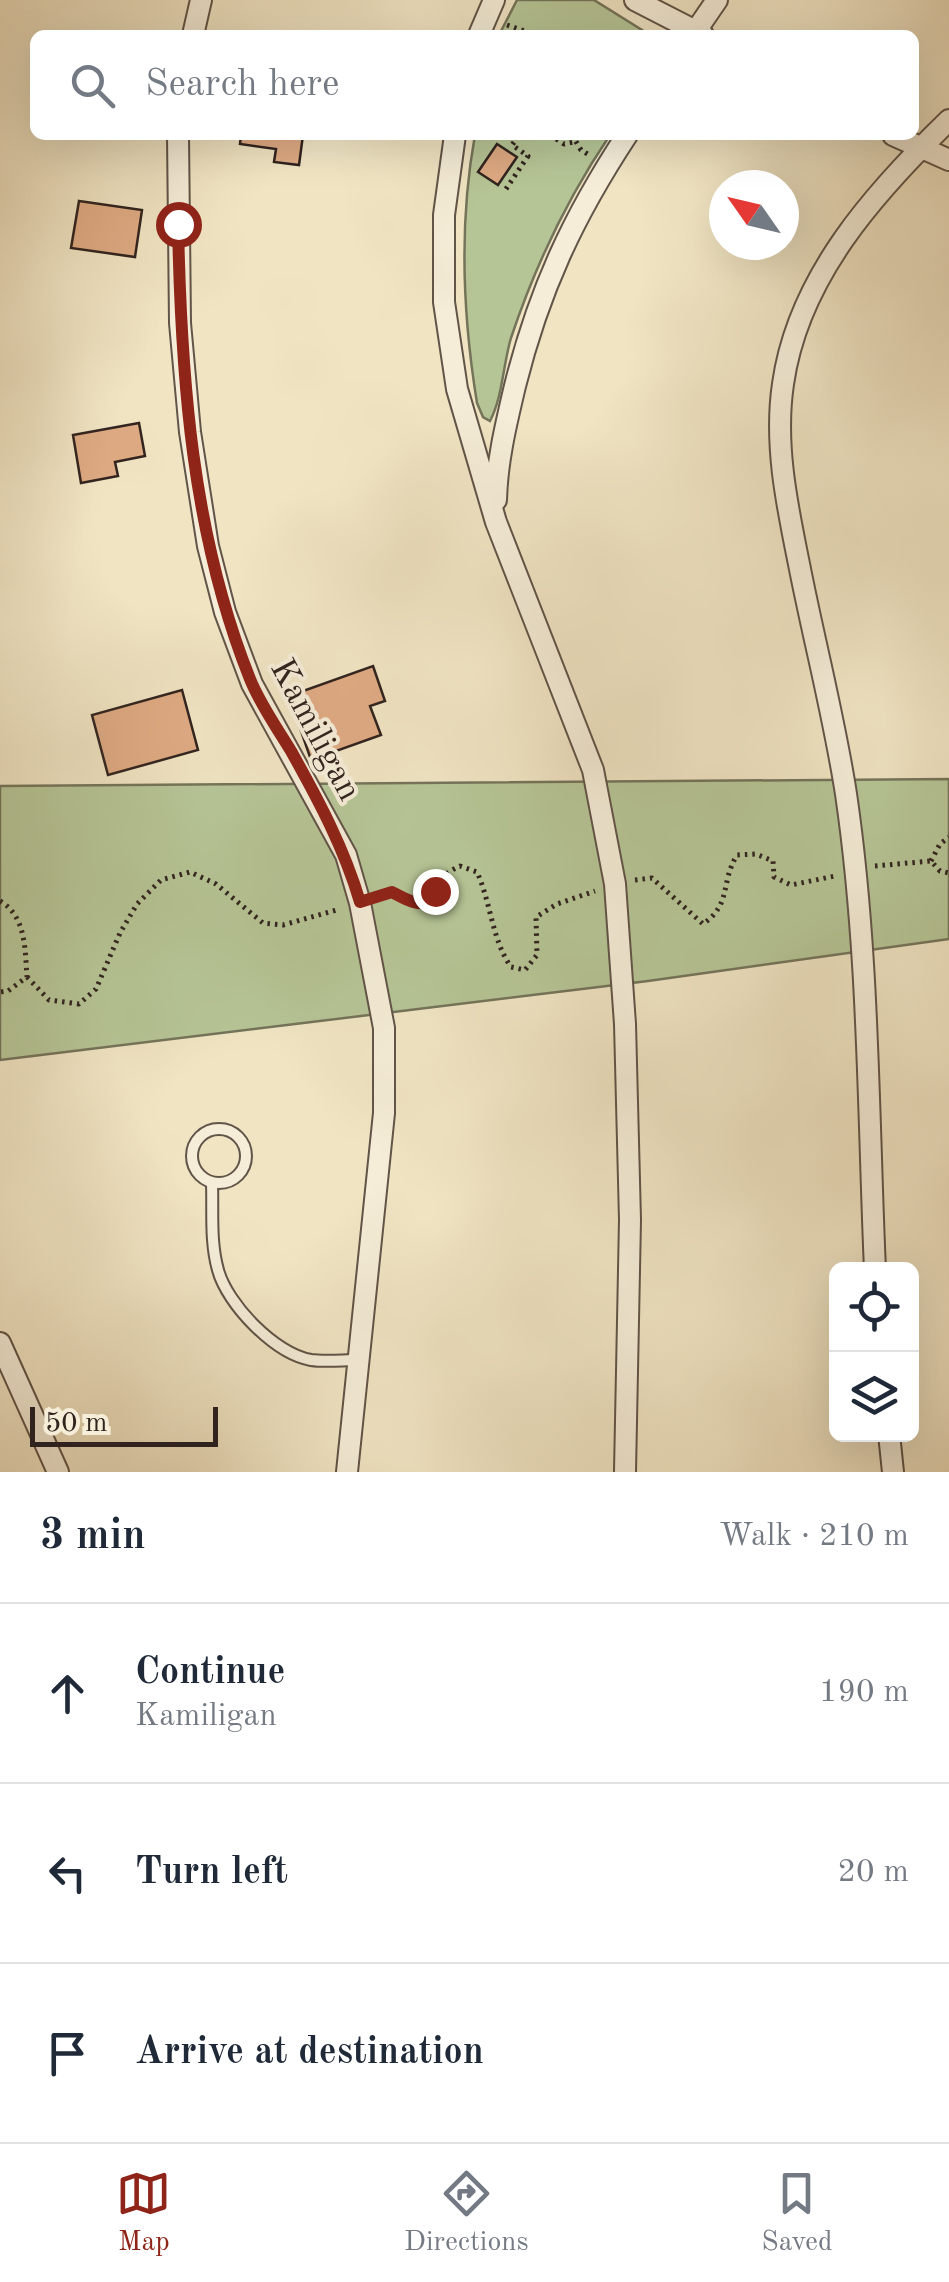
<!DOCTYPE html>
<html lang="en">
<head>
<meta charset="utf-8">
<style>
  :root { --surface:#fff; --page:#f6f6f7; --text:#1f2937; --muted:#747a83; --line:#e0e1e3; --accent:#8f2418 }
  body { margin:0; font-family:"Old Standard TT",serif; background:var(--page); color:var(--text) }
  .controls { position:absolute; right:30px; bottom:30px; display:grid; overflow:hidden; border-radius:15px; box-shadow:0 10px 40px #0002 }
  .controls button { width:90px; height:90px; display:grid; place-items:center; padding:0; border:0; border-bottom:2px solid var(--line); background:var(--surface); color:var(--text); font:50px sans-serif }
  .compass { position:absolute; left:709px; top:170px; width:90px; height:90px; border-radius:50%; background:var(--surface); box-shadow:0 10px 40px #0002; rotate:304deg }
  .scale { position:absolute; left:30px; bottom:25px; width:188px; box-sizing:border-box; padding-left:10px; border:5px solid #31241f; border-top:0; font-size:28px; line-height:35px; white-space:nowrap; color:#31241f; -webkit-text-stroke:8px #f5edd8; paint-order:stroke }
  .stop { position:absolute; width:30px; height:30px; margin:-22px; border:8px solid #8f2418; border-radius:50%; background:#fff }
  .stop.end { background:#8f2418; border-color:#fff; box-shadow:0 2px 10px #0008 }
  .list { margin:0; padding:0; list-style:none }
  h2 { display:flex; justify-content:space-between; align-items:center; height:130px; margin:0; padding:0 40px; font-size:42px }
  h2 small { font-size:32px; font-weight:400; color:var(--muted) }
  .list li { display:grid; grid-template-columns:65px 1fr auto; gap:30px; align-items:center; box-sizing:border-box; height:180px; padding:0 40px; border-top:2px solid var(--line) }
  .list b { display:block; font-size:38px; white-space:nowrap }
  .list p { margin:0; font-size:32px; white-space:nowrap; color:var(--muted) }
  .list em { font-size:32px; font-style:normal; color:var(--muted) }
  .icon { flex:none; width:55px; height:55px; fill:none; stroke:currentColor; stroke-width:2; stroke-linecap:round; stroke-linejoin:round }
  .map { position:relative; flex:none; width:949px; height:1472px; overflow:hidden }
  .search { position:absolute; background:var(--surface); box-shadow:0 10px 40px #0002; left:30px; right:30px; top:30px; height:110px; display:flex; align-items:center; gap:25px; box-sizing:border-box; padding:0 35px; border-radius:15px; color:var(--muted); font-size:38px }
  .sheet { height:670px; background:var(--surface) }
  nav { display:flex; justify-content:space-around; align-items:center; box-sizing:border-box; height:140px; border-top:2px solid var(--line); background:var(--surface); font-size:28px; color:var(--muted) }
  nav a { display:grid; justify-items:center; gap:5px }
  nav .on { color:var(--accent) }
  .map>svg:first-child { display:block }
  .green { fill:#b6c596; stroke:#74745a; stroke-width:2.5 }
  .building { fill:#deaa83; stroke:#31241f; stroke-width:2.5 }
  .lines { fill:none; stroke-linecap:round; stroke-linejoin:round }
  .lane-casing { stroke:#615448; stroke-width:14 }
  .street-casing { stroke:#615448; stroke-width:24 }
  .path { stroke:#31241f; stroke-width:5; stroke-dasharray:2.5 5; stroke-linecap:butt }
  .lane { stroke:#f5edd8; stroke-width:10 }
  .street { stroke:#f5edd8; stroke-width:20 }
  .route { stroke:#8f2418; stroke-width:12 }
  .labels { text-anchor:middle; stroke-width:8; stroke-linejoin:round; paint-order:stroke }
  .street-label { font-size:35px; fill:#31241f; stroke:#f5edd8 }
</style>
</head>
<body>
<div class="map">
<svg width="949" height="1472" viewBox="0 0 949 1472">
  <rect width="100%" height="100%" fill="#f0e4c3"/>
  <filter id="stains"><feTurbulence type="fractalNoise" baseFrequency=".002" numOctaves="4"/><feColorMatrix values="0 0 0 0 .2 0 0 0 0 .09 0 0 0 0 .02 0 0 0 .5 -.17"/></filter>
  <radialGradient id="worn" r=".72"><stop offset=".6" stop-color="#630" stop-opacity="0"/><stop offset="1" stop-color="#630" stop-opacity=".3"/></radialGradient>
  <g class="green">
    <path d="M517,0H594L650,35H499Z"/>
    <path d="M475,135H610C568,197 535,266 511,338C503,364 503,396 490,421L483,417L477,403C463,317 459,222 475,135Z"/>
    <path d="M949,779V939L648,981L0,1060V786Z"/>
  </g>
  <g class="building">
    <path d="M241,135H303L299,165L274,162L276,149L240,144Z"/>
    <path d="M497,144L517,157L498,185L478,172Z"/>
    <path d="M79,201L142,210L135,257L71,248Z"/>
    <path d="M139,423L145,456L115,462L118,476L81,483L73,435Z"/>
    <path d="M373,666L385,701L370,706L381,735L311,760L289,696Z"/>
    <path d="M182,690L198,750L108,775L92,715Z"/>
  </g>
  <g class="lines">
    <defs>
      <g id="lane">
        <circle cx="219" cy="1156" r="27"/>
        <path d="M212,1183C213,1211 210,1242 218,1270C227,1304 275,1354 311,1360C326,1362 343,1360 358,1360"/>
      </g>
      <g id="street">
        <path d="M635,0L703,35"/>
        <path d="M193,35L201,0"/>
        <path d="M479,35L494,0"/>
        <path d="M693,35L717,0"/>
        <path d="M178,135L180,323L190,432L208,546L225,612L252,684L346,855L360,903L384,1028V1113L347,1472"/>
        <path d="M455,135L444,215V302L457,389L496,522L593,770L615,884L625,1024L630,1220L625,1472"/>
        <path d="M893,135L949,160"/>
        <path d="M496,500C497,461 506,424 515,386C539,290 573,217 627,135"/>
        <path d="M875,1270C868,1111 869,950 846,794C834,716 814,641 799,564C787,505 774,444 783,384C798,277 875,192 949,120"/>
        <path d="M0,1343L58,1472"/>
        <path d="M889,1434L893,1472"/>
      </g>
    </defs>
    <use href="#lane" class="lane-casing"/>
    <use href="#street" class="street-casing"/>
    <g class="path">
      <path d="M507,25L536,35"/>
      <path d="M550,135L564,144L574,142"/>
      <path d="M572,135L581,150L589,155"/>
      <path d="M506,189L528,156L512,145L519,135"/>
      <path d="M931,861L940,844L949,837"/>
      <path d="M875,866L931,861L940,871L949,873"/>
      <path d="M635,880L652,878L703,924C732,904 720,883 737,855L756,854L773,861L774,877L791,885L835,876"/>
      <path d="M379,896L392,892L416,905L433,902C437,883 442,874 460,866L477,872C491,903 492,940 511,967L525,970L537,955L536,917L557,904L595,891"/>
      <path d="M0,901C26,916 25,949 27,977L8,991L0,992"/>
      <path d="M27,977L49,1000L79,1004L96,989L120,933L137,904L161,880L190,872L216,884L263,923L283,925L340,909"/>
    </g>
    <use href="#lane" class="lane"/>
    <use href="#street" class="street"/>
  </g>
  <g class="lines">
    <path class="route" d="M178,224C181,378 192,534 250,679C260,704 277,728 291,751C319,801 344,848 360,902L392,892C407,900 416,906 433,902L435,891"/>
  </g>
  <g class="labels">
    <g class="street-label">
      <text transform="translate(317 729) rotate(62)" y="12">Kamiligan</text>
    </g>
  </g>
  <rect width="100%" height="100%" filter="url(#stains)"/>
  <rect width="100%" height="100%" fill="url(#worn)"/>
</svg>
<div class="controls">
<button><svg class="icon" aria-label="locate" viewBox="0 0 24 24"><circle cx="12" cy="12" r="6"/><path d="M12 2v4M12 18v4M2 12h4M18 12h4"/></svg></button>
<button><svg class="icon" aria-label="layers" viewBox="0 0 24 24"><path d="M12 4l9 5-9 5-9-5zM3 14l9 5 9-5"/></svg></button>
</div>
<svg class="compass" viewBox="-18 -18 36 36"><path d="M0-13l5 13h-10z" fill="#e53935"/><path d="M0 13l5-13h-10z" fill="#747a83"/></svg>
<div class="scale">50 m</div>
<div class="stop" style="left:178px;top:224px"></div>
<div class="stop end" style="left:435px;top:891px"></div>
<div class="search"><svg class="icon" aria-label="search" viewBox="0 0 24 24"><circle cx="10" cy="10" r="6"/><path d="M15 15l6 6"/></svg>Search here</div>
</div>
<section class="sheet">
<h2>3 min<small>Walk · 210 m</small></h2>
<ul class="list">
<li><svg class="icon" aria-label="ahead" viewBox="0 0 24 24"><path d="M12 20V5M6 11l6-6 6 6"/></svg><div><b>Continue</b><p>Kamiligan</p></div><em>190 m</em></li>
<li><svg class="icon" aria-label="left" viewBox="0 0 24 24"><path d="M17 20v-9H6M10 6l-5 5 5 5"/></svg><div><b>Turn left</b></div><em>20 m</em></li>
<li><svg class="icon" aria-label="arrive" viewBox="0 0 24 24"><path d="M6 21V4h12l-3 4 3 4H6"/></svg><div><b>Arrive at destination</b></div></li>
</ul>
</section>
<nav>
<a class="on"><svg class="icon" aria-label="map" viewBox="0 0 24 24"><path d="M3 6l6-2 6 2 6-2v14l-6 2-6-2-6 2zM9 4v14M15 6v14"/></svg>Map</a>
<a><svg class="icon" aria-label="directions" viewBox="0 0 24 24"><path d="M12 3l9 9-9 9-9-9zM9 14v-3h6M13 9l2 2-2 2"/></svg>Directions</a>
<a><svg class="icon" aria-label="saved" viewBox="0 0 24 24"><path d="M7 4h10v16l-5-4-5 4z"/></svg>Saved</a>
</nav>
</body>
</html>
